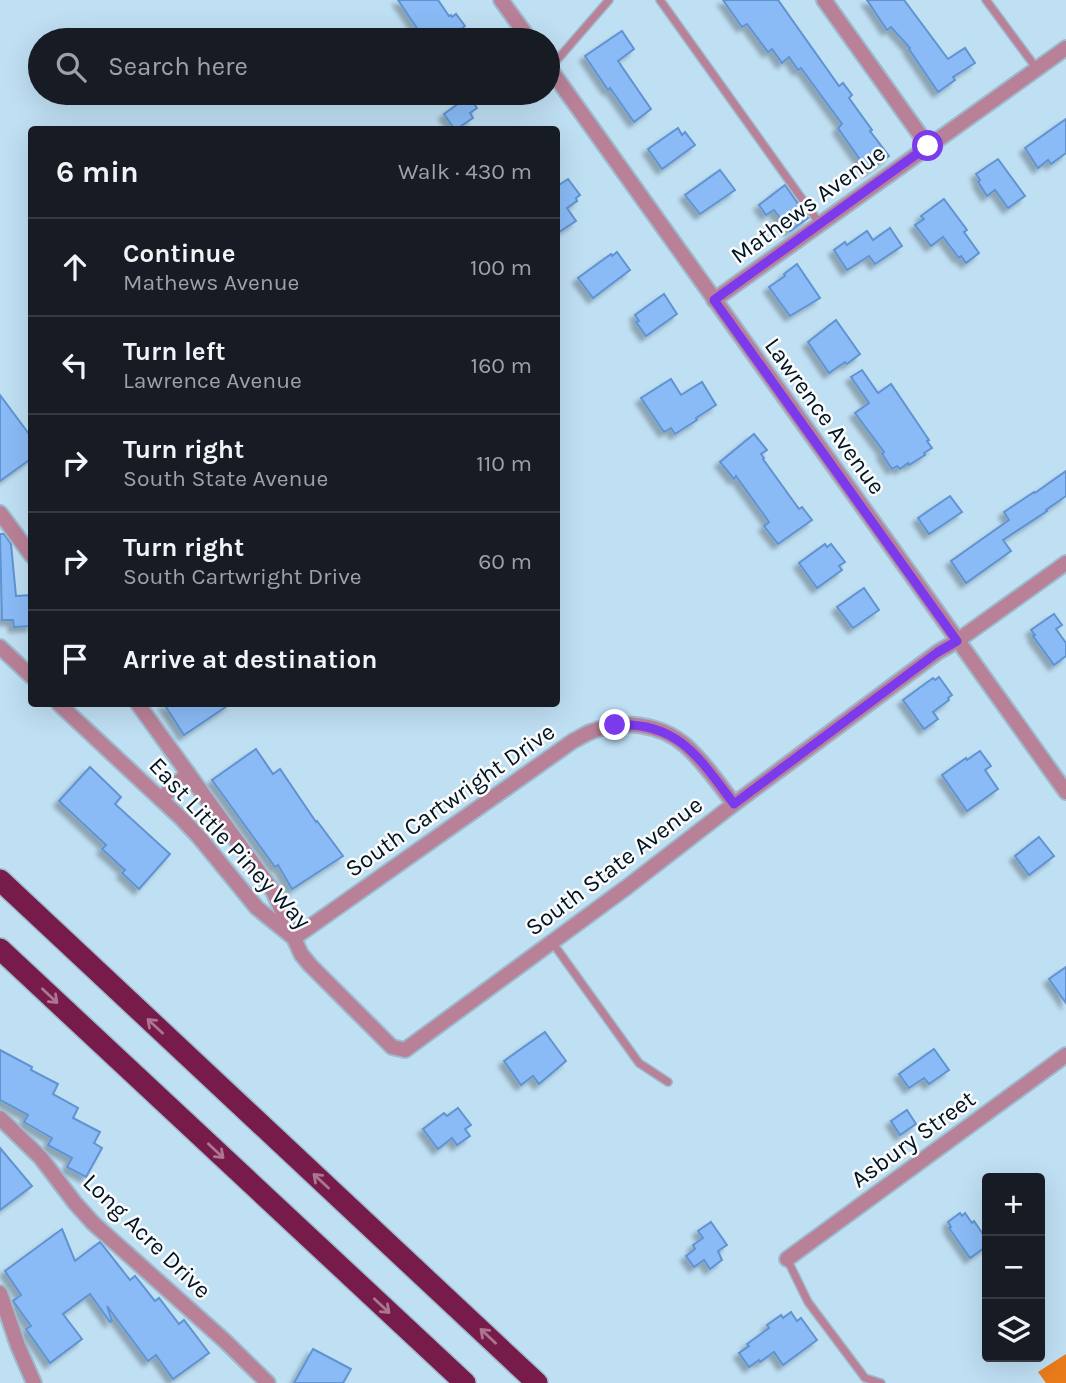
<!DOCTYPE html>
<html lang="en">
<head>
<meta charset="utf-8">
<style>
  :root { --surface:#171b24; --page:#242831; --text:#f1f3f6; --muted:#9ea1a6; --line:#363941 }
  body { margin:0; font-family:Karla,sans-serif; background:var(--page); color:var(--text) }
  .controls { position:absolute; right:21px; bottom:21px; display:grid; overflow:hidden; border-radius:7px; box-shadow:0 7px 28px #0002 }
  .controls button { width:63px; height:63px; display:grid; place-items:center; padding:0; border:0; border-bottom:2px solid var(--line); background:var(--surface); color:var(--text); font:35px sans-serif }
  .stop { position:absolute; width:21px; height:21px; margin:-16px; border:5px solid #7c3aed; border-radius:50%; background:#fff }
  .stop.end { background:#7c3aed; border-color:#fff; box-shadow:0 2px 7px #0008 }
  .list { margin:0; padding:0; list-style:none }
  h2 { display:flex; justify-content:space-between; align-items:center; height:91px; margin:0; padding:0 28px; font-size:30px }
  h2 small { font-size:23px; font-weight:400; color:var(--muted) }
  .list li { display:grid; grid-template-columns:46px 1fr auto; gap:21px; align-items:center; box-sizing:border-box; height:98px; padding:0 28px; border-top:2px solid var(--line) }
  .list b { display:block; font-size:26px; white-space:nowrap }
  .list p { margin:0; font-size:23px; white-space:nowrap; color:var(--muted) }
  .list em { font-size:23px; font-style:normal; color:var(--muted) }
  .icon { flex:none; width:38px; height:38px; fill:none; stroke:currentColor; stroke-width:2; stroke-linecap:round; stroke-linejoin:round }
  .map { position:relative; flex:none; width:1066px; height:1383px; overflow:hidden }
  .search { position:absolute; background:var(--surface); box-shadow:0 7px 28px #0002; left:28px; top:28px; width:532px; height:77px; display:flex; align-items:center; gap:18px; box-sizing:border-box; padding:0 24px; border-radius:38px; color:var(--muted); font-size:26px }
  .panel { position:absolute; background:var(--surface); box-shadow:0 7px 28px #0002; left:28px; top:126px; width:532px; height:581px; border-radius:7px }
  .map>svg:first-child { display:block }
  .forest { fill:#e97b1a }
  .building { fill:#8abbf6; stroke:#5f93d1; stroke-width:2; filter:url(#shadow) }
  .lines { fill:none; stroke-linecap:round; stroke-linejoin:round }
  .lane-casing { stroke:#9dbbcd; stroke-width:10 }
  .street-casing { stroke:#9dbbcd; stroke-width:18 }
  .highway-casing { stroke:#9dbbcd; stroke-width:24 }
  .lane { stroke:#b98197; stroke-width:7 }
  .street { stroke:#b98197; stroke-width:14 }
  .highway { stroke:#771c4a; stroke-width:21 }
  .oneway { stroke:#ac7591 }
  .route { stroke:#7c3aed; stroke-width:9 }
  .labels { text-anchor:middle; stroke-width:5; stroke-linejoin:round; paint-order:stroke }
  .street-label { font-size:24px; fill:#001522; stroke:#fbfbfb }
</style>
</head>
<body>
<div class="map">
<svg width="1066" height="1383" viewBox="0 0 1066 1383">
  <defs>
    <filter id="shadow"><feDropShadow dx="-5" dy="5" stdDeviation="2" flood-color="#0004"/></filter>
  </defs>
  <rect width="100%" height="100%" fill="#bfdff3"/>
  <path class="forest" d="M1066,1354V1383H1046L1038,1372Z"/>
  <g class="building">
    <path d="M398,0H438L449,16L451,15L452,17L456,14L465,26L461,29L468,40H425Z"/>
    <path d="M723,0H778L839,86L843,83L852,95L849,98L872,130L870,131L889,156L868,171L838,128L842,124L801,68L798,70L789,57L782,63L772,49L768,52L747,24L742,27Z"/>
    <path d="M867,0H904L948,59L965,48L975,63L953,77L955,80L938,92L909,49L910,48L891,27L887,30Z"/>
    <path d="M622,31L634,49L618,61L651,109L634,122L610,88L608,90L585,56Z"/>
    <path d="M469,96L477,108L470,113L473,118L455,130L444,114Z"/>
    <path d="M1066,119V153L1051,164L1048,160L1038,168L1025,148Z"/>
    <path d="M678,128L682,135L685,132L695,145L662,169L648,149Z"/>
    <path d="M998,159L1025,196L1008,208L995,190L987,196L978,182L980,180L976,174Z"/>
    <path d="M720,170L735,190L700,214L685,195Z"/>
    <path d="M568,179L580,195L576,198L577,201L567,208L576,221L556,234V187Z"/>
    <path d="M785,185L808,218L790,231L774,210L766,215L759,205Z"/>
    <path d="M944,199L967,230L964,232L979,253L966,263L961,256L959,258L943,237L931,246L915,225L924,219L921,216Z"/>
    <path d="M890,228L902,246L875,264L869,256L847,270L834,250L845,242L847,245L867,231L873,240Z"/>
    <path d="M617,252L630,270L593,298L578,278L611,254L612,256Z"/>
    <path d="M797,264L820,298L790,316L769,287L785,276L784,274Z"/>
    <path d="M664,294L677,314L646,336L636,322L639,321L635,315Z"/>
    <path d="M836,320L860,354L847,364L845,362L829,373L808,342Z"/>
    <path d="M862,370L878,393L891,384L929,440L927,441L932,448L924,453L925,455L909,465L908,463L900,469L897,466L892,469L882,454L884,452L855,413L869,403L851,377Z"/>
    <path d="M671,379L681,395L702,382L716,405L696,418L697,420L675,434L671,428L664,432L641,398Z"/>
    <path d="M0,395L32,438V458L0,481Z"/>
    <path d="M754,434L767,450L761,454L764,458L763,459L799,509L802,507L812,520L778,544L764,526L769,522L736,476L734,479L720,462Z"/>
    <path d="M1066,471V496L1046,510L1047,511L1003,540L1011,551L966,583L951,561L1009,520L1004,512L1034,492L1035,493Z"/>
    <path d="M950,496L962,512L929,534L918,518Z"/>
    <path d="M0,534H4L11,544L16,596L32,595V626L14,627L13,620H2Z"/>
    <path d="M825,544L827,547L831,544L845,562L839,566L842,570L817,588L799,563Z"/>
    <path d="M864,588L879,610L853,628L837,607Z"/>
    <path d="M1054,614L1062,625L1056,629L1066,643V656L1054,665L1033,636L1035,635L1031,630Z"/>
    <path d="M939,677L952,695L948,698L949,700L933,712L938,719L924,729L903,700L933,678L935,680Z"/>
    <path d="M164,704H230L184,735Z"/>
    <path d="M256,749L273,774L280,769L316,822L317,821L343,856L292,889L278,865L275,867L212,780Z"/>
    <path d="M980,751L991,766L985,770L998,789L967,811L942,775L966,758L967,760Z"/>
    <path d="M90,767L121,797L115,804L170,854L139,889L122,873L125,870L102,849L106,845L59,801Z"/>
    <path d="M1039,837L1054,856L1029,875L1015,856Z"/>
    <path d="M1066,967V1003L1049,979Z"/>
    <path d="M545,1032L566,1061L539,1084L533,1076L521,1085L504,1061Z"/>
    <path d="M934,1049L949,1070L929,1084L924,1078L909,1088L899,1074Z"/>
    <path d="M0,1050L32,1067L31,1070L58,1084L53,1094L78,1108L73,1118L100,1132L94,1143L102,1148L86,1177L67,1167L72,1158L48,1145L52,1138L24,1122L28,1115L0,1100Z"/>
    <path d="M458,1108L471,1125L465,1129L470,1136L457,1145L452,1138L438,1149L423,1129L444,1113L447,1116Z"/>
    <path d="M907,1110L916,1124L900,1135L891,1121Z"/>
    <path d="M0,1148L32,1186L0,1210Z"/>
    <path d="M960,1213L962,1216L965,1213L972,1223L974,1221L987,1240V1246L970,1258L949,1228L951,1227L948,1222Z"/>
    <path d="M711,1222L727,1245L718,1251L722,1260L710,1269L704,1260L694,1267L686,1256L695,1249L693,1245L703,1238L698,1231Z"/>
    <path d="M62,1229L75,1261L100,1242L130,1280L135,1276L155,1301L159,1298L179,1324L184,1320L209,1353L173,1379L156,1355L148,1361L107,1306L112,1321L110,1322L90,1294L63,1314L82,1339L50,1363L26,1329L31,1326L13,1301L21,1295L5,1271Z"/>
    <path d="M791,1312L797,1321L801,1318L817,1340L783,1365L774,1352L760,1362L759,1360L749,1367L739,1353L749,1346L747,1344L769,1328L767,1325L781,1315L783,1318Z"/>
    <path d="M313,1349L351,1369L343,1383H294Z"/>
  </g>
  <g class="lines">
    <defs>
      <g id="lane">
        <path d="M660,0L820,224"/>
        <path d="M986,0L1037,69"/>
        <path d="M550,68L609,0"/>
        <path d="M552,942L639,1063L668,1082"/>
        <path d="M787,1259L808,1302L865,1378L881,1383"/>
      </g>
      <g id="street">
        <path d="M501,0L530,40"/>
        <path d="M824,0L928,146"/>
        <path d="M548,66L1066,792"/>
        <path d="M714,300L1066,48"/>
        <path d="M0,513L32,556"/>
        <path d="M0,647L32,677"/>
        <path d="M59,704L182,819L199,837L257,908L294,938L301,954L310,965L392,1047L405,1050L627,887L734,804L938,652L957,641L1066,563"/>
        <path d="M138,704L273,891L294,938L573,741C580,738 586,733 593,731C623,719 660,724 685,745C704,762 719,784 734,804"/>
        <path d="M161,799L188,773"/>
        <path d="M0,1118L41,1158L75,1203L93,1223L225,1341L268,1383"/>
        <path d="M787,1259L1066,1055"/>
        <path d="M0,1293L18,1346L34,1383"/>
      </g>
      <g id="highway">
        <path d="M0,880L537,1383"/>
        <path d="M0,949L465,1383"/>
      </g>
    </defs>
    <use href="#lane" class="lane-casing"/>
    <use href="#street" class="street-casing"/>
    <use href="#highway" class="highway-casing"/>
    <use href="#lane" class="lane"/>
    <use href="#street" class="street"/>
    <use href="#highway" class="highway"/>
  </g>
  <defs><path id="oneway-shaft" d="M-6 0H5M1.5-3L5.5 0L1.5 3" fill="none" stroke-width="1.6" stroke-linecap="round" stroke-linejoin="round" transform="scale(1.75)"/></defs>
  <g class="oneway">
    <use href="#oneway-shaft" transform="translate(50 996) rotate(43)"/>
    <use href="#oneway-shaft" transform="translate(155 1026) rotate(-137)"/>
    <use href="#oneway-shaft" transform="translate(216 1151) rotate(43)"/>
    <use href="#oneway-shaft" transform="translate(321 1181) rotate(-137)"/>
    <use href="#oneway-shaft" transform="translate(382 1306) rotate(43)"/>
    <use href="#oneway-shaft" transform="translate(488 1336) rotate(-137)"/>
  </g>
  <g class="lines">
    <path class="route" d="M615,725C678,721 700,759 734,804L938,652L957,641L714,300L928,146"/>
  </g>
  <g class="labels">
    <g class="street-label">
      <text transform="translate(808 204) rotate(-36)" y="8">Mathews Avenue</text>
      <text transform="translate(825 416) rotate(54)" y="8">Lawrence Avenue</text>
      <text transform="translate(450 800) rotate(-35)" y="8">South Cartwright Drive</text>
      <text transform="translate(230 843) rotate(47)" y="8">East Little Piney Way</text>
      <text transform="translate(614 866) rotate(-37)" y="8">South State Avenue</text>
      <text transform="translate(913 1139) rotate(-36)" y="8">Asbury Street</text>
      <text transform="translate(147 1236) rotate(44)" y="8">Long Acre Drive</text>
    </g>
  </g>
</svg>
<div class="controls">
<button>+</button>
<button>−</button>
<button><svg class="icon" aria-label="layers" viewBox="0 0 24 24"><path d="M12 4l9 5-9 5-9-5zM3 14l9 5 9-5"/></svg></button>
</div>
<div class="stop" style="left:928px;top:146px"></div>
<div class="stop end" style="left:615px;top:725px"></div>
<div class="search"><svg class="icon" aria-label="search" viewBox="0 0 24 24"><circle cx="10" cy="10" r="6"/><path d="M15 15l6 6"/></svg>Search here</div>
<section class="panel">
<h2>6 min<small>Walk · 430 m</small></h2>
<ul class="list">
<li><svg class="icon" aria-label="ahead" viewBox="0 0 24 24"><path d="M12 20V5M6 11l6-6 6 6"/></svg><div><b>Continue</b><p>Mathews Avenue</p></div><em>100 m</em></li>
<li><svg class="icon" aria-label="left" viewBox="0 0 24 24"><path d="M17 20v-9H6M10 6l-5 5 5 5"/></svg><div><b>Turn left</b><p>Lawrence Avenue</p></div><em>160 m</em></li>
<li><svg class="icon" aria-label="right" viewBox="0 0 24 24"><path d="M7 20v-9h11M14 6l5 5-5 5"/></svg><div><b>Turn right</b><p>South State Avenue</p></div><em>110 m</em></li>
<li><svg class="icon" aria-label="right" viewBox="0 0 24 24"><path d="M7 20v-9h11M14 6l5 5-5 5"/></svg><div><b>Turn right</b><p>South Cartwright Drive</p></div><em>60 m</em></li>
<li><svg class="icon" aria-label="arrive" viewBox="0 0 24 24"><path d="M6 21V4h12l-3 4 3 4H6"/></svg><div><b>Arrive at destination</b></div></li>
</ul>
</section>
</div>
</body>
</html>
